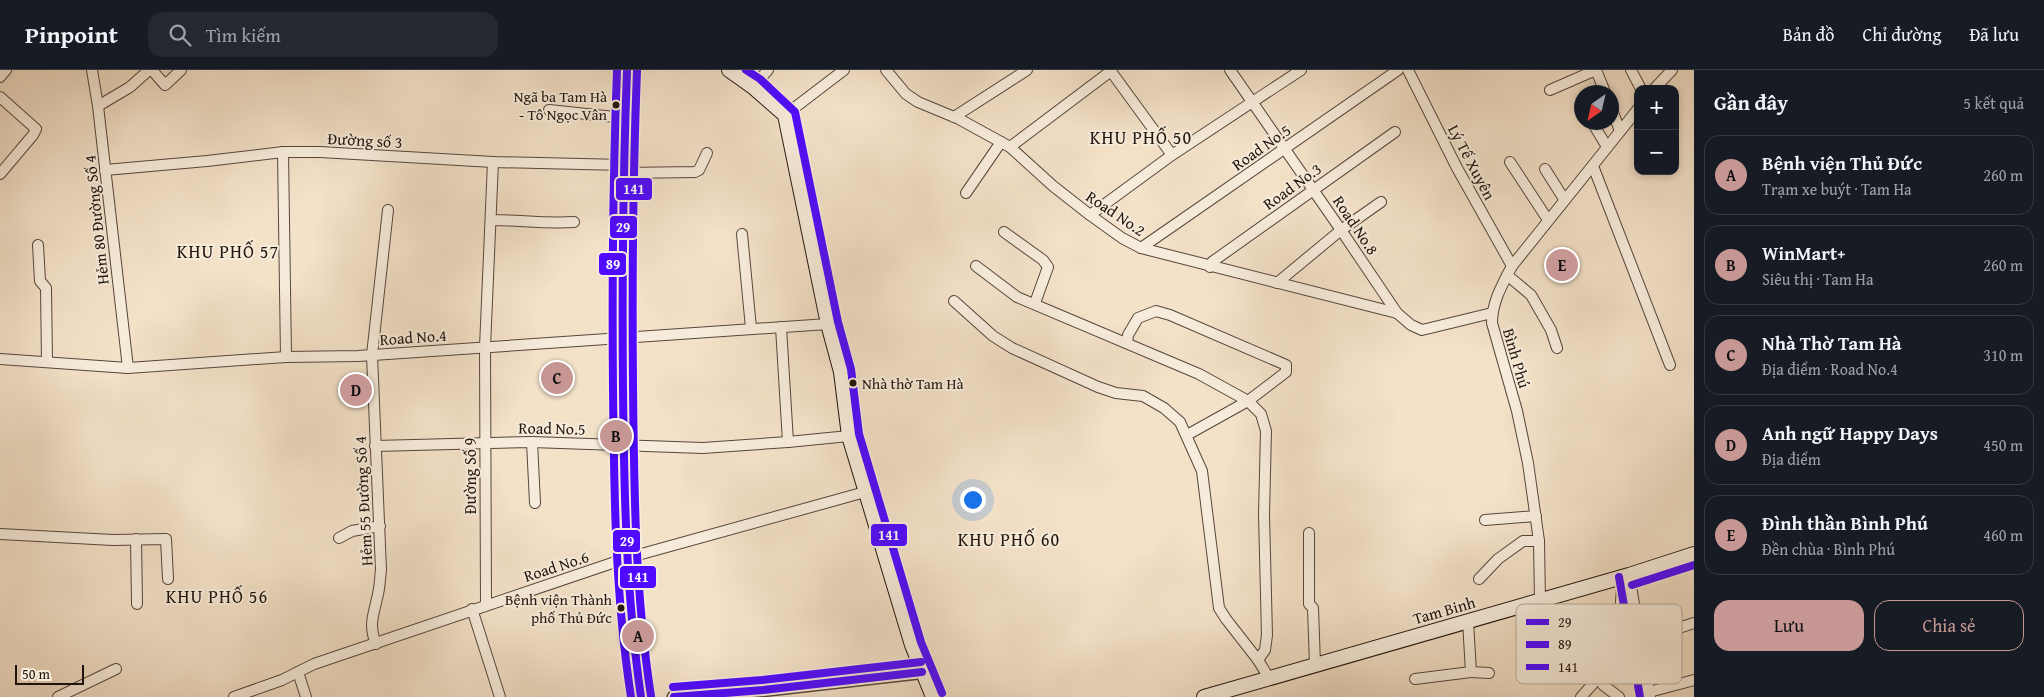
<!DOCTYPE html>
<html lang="vi">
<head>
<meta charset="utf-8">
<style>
  :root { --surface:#171b24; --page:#242831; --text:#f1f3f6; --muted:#9ea1a6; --line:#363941; --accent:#c59692 }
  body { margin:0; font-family:"Gentium Book Plus",serif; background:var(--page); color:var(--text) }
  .controls { position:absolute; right:15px; top:15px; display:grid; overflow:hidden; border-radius:10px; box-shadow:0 2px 8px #0003 }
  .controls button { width:45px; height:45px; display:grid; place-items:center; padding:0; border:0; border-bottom:1px solid var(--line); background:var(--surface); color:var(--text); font:25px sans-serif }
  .compass { position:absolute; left:1574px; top:15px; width:45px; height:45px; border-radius:50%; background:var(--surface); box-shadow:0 2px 8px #0003; rotate:214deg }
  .scale { position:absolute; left:15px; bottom:12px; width:69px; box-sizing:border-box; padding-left:5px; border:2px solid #21130d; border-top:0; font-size:14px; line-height:18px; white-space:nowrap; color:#21130d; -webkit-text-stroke:4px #f7ecdb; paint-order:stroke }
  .you { position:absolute; left:972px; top:429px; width:18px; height:18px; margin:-12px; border:4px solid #fff; border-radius:50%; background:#1a73e8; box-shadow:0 0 0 8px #1a73e833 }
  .badge { display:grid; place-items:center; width:32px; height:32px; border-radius:50%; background:var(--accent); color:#111; font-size:16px; font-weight:700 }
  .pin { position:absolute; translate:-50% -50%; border:2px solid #fff; box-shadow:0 1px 5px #0006 }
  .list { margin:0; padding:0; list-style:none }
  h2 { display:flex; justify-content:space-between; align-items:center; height:65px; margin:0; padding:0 20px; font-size:21px }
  h2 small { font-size:16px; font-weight:400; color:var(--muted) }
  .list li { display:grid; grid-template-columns:32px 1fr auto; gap:15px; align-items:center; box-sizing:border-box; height:80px; margin:0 10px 10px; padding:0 10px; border:1px solid var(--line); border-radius:15px }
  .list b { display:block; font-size:19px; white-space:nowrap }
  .list p { margin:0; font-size:16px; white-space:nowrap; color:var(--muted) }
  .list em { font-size:16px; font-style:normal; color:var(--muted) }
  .actions { display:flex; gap:10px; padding:15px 20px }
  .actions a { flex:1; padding:11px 0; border:1px solid var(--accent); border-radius:15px; text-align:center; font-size:18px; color:var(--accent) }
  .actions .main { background:var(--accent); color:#111 }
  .icon { flex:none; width:28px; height:28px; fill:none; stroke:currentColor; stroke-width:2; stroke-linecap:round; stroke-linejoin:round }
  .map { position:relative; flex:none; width:1694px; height:627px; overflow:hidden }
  header { display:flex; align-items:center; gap:30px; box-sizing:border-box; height:70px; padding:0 25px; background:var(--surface); border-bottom:1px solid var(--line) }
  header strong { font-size:24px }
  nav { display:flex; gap:28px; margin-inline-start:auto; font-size:18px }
  .search { width:350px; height:45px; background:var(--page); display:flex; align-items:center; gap:12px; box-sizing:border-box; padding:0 18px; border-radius:15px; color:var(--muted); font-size:19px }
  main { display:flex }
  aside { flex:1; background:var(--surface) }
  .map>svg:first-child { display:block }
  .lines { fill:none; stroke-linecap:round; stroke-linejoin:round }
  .minor-casing { stroke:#56463c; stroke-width:12 }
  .tertiary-casing { stroke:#56463c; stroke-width:15 }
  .secondary-casing { stroke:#21130d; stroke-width:16 }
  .minor { stroke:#f7ecdb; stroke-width:10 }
  .tertiary { stroke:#f7ecdb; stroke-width:12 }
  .secondary { stroke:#f7ecdb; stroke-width:14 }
  .bus-1-casing { stroke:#f7ecdb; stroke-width:11 }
  .bus-2-casing { stroke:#f7ecdb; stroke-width:11 }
  .bus-3-casing { stroke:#f7ecdb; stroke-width:11 }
  .bus-1 { stroke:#4f0aff; stroke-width:8 }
  .bus-2 { stroke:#4f0aff; stroke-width:8 }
  .bus-3 { stroke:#4f0aff; stroke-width:8 }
  .bus-dot { fill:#21130d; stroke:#f7ecdb; stroke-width:2 }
  .labels { text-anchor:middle; stroke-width:4; stroke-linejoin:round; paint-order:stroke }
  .bus-label { font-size:15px; fill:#21130d; stroke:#f7ecdb; text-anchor:end }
  .street-label { font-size:16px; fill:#21130d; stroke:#f7ecdb }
  .neighbourhood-label { font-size:18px; letter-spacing:1px; fill:#21130d; stroke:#f7ecdb }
  .key { fill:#f7ecdb; stroke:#b7ab9d; stroke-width:1 }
  .key-label { font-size:14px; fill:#21130d }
  .line-badge { stroke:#f7ecdb; stroke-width:2 }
  .badge-label { font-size:14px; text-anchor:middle; font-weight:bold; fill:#fff }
</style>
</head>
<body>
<header>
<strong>Pinpoint</strong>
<div class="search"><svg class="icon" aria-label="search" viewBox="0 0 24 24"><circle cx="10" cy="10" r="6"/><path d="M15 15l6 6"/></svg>Tìm kiếm</div>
<nav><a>Bản đồ</a><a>Chỉ đường</a><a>Đã lưu</a></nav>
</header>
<main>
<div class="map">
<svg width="1694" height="627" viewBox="0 0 1694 627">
  <rect width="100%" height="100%" fill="#f3e1c8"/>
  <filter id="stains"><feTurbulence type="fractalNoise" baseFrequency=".004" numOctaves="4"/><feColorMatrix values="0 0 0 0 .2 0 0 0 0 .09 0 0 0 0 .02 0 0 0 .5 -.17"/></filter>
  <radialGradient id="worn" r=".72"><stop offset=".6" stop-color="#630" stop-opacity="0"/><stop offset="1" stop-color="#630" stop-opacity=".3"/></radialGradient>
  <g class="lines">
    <defs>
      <g id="minor">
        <path d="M92,0L98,36L128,298"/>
        <path d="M152,0L165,15L181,0"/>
        <path d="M886,0L906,24L918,32L959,49L1010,77L1053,116L1090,145L1122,168L1141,178L1397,243"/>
        <path d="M1110,0L1172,85"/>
        <path d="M1230,0L1341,160L1397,243L1411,255L1422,260L1492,243"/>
        <path d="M1408,0L1457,98L1512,196"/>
        <path d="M1596,0L1605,22"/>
        <path d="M1631,0L1641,19"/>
        <path d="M0,7L6,0"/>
        <path d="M753,17L768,0"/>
        <path d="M1654,19L1672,0"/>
        <path d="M1550,20L1596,0"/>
        <path d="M0,27L36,59L33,65L0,104"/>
        <path d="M98,36L130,17L149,0"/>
        <path d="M549,40L624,48"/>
        <path d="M1612,40L1620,61"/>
        <path d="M785,45L844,0"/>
        <path d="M954,47L1027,0"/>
        <path d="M1592,52L1607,77"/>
        <path d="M1010,77L1111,1"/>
        <path d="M283,82L286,287"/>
        <path d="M1510,92L1548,150"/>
        <path d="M1593,96L1670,295"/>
        <path d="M1545,99L1564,129"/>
        <path d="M105,100L207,91L283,82H320L493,92L624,95"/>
        <path d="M624,103L695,102L699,100L707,83"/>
        <path d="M966,123L1001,72"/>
        <path d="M1090,145L1172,85L1301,0"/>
        <path d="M491,150C519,150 546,154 574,152"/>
        <path d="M1004,162L1043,190L1048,197L1035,233"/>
        <path d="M742,164L751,258"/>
        <path d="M38,175L40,211L46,218L47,292"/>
        <path d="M1141,178L1398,0"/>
        <path d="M976,196L1017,227L1199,304L1248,331L1261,344L1266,361L1264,445L1267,565L1265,580L1258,590L1269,608"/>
        <path d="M1210,197L1212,192L1395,62"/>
        <path d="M1507,205L1531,225L1551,260L1557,278"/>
        <path d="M1277,213L1341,160L1381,132"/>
        <path d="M954,231L993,266L1012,278L1098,317L1116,323L1143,326L1164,338L1180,352L1202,401L1219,538L1226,549L1258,590"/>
        <path d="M781,257L788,372"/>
        <path d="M1127,273L1128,265L1138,248L1156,241L1170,245L1286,295V302L1248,331L1187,365"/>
        <path d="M0,289L128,298L286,287L358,286L828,254"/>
        <path d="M532,372L535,433"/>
        <path d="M375,376L532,372L703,378L788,372L849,366"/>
        <path d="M1485,450L1536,446"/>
        <path d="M1309,463V534L1313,538L1315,595"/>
        <path d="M0,464L113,470L166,469L168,509"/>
        <path d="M339,468L352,461L380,456"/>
        <path d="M136,469L137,534"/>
        <path d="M1629,505L1650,627"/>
        <path d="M1479,509L1498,489L1523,471H1539"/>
        <path d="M1540,531L1539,471L1528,393L1517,341L1492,253C1492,232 1502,215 1512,196L1638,39"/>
        <path d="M486,535L485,277L493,92"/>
        <path d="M472,539L500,627"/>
        <path d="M1642,570L1694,553"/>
        <path d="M376,574C368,554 374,544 378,524C380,516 380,507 381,500L372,285L388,140"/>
        <path d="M298,602L306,627"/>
        <path d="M1471,602L1489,603"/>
        <path d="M1415,609L1471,602L1468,551"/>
        <path d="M1649,622L1694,610"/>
        <path d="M58,627L116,599"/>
        <path d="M234,627L282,610L314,594L627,488L865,422"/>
        <path d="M1581,627L1601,605"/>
        <path d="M1619,627L1603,615L1601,605L1620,543L1623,507"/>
      </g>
      <g id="tertiary">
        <path d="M627,0C622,108 622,217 623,325C624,426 624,528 641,627"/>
        <path d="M674,627L763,620L922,602"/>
      </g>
      <g id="secondary">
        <path d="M729,0L753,17L785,45L828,254L841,302L849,366L912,575L933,627"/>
        <path d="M1204,627L1629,505L1694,484"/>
      </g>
    </defs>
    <use href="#minor" class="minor-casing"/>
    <use href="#tertiary" class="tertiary-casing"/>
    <use href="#secondary" class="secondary-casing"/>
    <use href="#minor" class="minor"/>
    <use href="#tertiary" class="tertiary"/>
    <use href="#secondary" class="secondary"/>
    <defs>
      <g id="bus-1">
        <path d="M627,0C623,106 622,212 623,318C624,421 626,524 641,627"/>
        <path d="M674,627L763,620L922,602"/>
      </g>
      <g id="bus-2">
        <path d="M617,0C613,106 612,212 613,318C614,421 615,524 631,627"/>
        <path d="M1619,507L1640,627"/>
        <path d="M1632,515L1694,495"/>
      </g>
      <g id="bus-3">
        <path d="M637,0C633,105 632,210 633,315C634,419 635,523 651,626"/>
        <path d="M746,0L760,9L795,42L838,252L851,299L859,364L921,572L942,623"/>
        <path d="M673,617L762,610L921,592"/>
      </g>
    </defs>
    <use href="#bus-1" class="bus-1-casing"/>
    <use href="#bus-2" class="bus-2-casing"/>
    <use href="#bus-3" class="bus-3-casing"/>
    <use href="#bus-1" class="bus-1"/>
    <use href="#bus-2" class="bus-2"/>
    <use href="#bus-3" class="bus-3"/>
  </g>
  <g class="bus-dot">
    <circle cx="616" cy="35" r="4.5"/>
    <circle cx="853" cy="313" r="4.5"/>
    <circle cx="621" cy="538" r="4.5"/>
  </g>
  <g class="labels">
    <g class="bus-label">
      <text x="607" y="32">Ngã ba Tam Hà<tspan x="607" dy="18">- Tô Ngọc Vân</tspan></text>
      <text x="862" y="319" text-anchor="start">Nhà thờ Tam Hà</text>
      <text x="612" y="535">Bệnh viện Thành<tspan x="612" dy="18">phố Thủ Đức</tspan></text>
    </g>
    <g class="street-label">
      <text transform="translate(365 70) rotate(3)" y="6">Đường số 3</text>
      <text transform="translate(1261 77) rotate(-35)" y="6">Road No.5</text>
      <text transform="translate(1472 92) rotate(62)" y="6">Lý Tế Xuyên</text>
      <text transform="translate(1292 116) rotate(-36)" y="6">Road No.3</text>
      <text transform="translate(1116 143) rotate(34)" y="6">Road No.2</text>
      <text transform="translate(96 150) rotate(-96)" y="6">Hẻm 80 Đường Số 4</text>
      <text transform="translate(1356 155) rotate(56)" y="6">Road No.8</text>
      <text transform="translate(413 267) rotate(-4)" y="6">Road No.4</text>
      <text transform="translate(1517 288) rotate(74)" y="6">Bình Phú</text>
      <text transform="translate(552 358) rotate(1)" y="6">Road No.5</text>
      <text transform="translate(470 406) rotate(-90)" y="6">Đường Số 9</text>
      <text transform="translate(363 431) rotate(-93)" y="6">Hẻm 55 Đường Số 4</text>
      <text transform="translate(556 496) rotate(-18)" y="6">Road No.6</text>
      <text transform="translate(1444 540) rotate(-16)" y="6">Tam Binh</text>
    </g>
    <g class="neighbourhood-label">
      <text x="1141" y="74">KHU PHỐ 50</text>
      <text x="228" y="188">KHU PHỐ 57</text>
      <text x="1009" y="476">KHU PHỐ 60</text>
      <text x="217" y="533">KHU PHỐ 56</text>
    </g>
  </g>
  <rect x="1516" y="534" width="166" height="80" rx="8" class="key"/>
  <rect x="1526" y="549" width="23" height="6" fill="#4f0aff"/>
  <rect x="1526" y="571" width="23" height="7" fill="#4f0aff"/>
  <rect x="1526" y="594" width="23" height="6" fill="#4f0aff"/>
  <g class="key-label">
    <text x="1558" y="557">29</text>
    <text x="1558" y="579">89</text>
    <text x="1558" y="602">141</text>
  </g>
  <g class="line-badge">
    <rect x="615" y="107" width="38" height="24" rx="5" fill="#4f0aff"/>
    <rect x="609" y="145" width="29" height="24" rx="5" fill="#4f0aff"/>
    <rect x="598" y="182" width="29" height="24" rx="5" fill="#4f0aff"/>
    <rect x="870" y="453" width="38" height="24" rx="5" fill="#4f0aff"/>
    <rect x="612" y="459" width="29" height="24" rx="5" fill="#4f0aff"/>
    <rect x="619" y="495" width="38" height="24" rx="5" fill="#4f0aff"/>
  </g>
  <g class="badge-label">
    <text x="634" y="124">141</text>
    <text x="623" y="162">29</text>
    <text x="613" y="199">89</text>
    <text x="889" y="470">141</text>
    <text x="627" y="476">29</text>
    <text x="638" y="512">141</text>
  </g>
  <rect width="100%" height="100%" filter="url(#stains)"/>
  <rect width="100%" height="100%" fill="url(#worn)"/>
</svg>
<div class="controls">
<button>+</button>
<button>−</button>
</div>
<svg class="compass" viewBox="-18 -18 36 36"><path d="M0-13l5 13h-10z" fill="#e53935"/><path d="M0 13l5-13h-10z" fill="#9ea1a6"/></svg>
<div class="scale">50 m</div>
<div class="you"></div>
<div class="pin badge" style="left:638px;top:566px">A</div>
<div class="pin badge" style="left:616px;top:366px">B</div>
<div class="pin badge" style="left:557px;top:308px">C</div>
<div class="pin badge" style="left:356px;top:320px">D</div>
<div class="pin badge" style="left:1562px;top:195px">E</div>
</div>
<aside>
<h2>Gần đây<small>5 kết quả</small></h2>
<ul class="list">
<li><span class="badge">A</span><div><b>Bệnh viện Thủ Đức</b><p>Trạm xe buýt · Tam Ha</p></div><em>260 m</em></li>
<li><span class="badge">B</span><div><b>WinMart+</b><p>Siêu thị · Tam Ha</p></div><em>260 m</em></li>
<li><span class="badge">C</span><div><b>Nhà Thờ Tam Hà</b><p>Địa điểm · Road No.4</p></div><em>310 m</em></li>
<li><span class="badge">D</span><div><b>Anh ngữ Happy Days</b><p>Địa điểm</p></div><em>450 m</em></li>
<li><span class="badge">E</span><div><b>Đình thần Bình Phú</b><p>Đền chùa · Bình Phú</p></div><em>460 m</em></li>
</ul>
<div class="actions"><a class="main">Lưu</a><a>Chia sẻ</a></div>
</aside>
</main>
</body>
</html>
